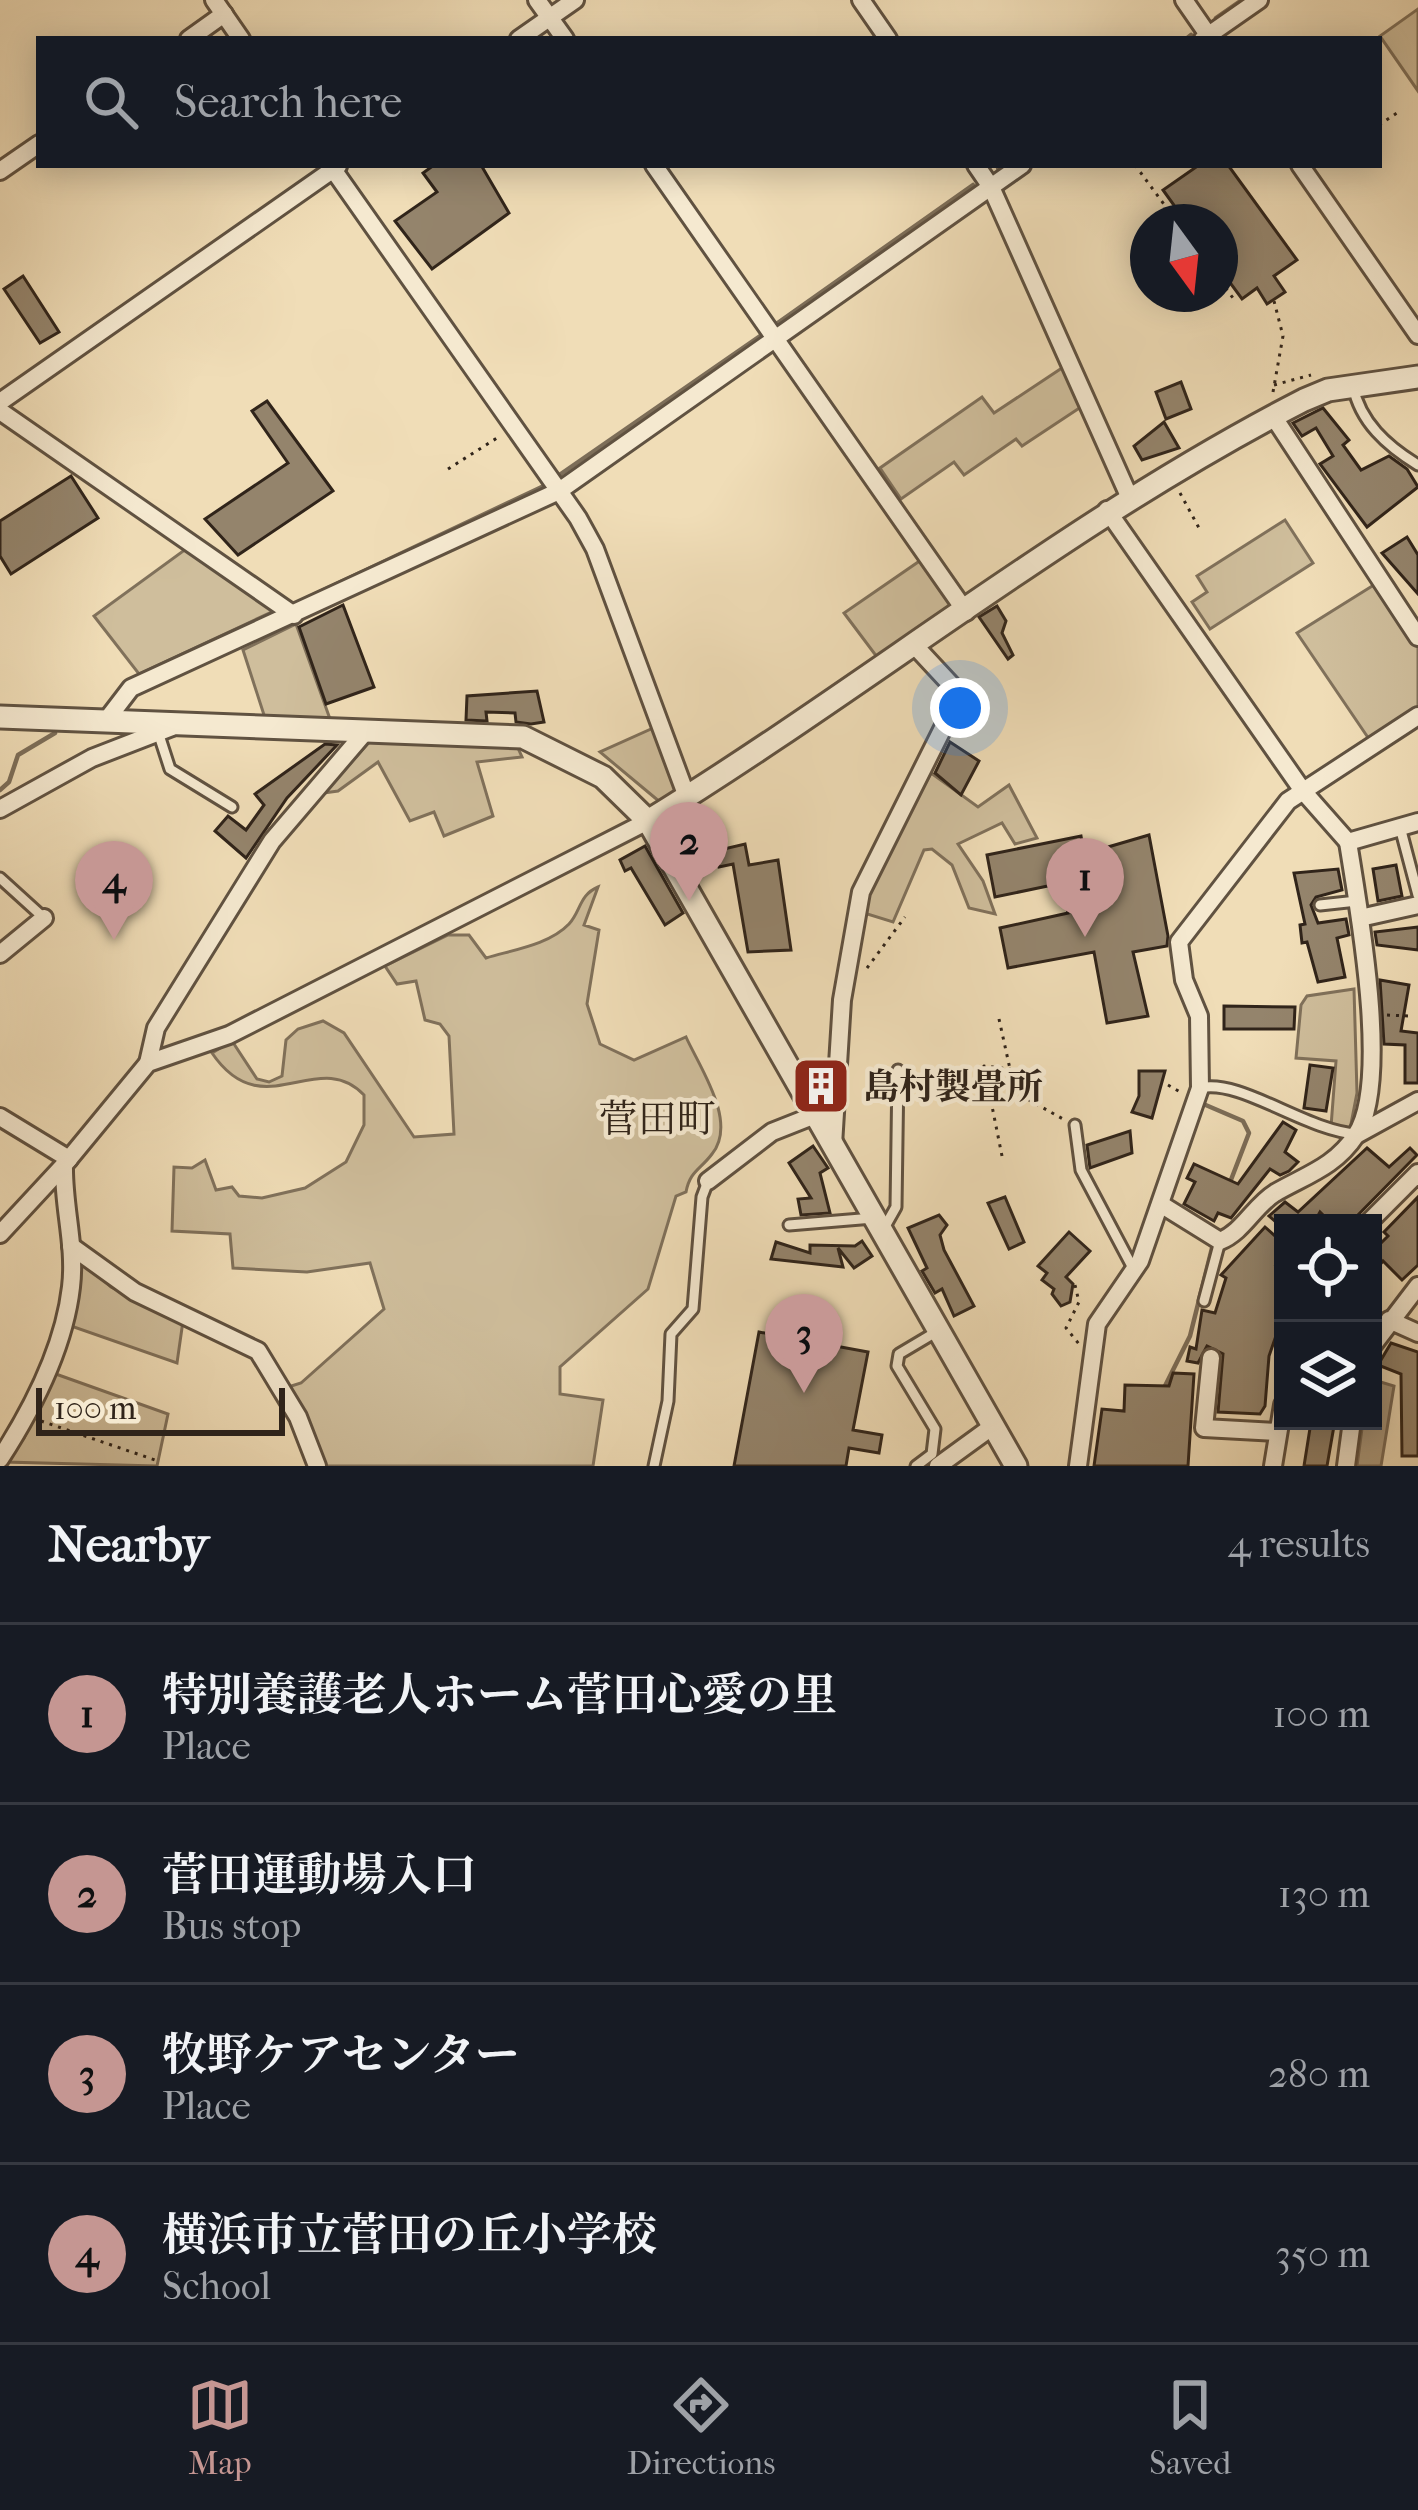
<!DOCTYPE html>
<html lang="en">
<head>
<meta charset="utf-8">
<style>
  :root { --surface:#171b24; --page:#242831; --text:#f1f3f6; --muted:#9ea1a6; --line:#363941; --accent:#c59692 }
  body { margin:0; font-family:"IM FELL French Canon","Noto Serif JP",serif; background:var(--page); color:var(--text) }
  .controls { position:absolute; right:36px; bottom:36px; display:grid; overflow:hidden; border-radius:0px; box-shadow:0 6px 30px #0003 }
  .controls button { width:108px; height:108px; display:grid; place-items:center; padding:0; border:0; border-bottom:3px solid var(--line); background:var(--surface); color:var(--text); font:60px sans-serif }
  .compass { position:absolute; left:1130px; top:204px; width:108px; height:108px; border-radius:50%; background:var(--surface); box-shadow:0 6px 30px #0003; rotate:165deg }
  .scale { position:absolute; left:36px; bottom:30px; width:249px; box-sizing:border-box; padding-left:12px; border:6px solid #30241a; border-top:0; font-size:33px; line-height:42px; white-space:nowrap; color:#30241a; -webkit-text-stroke:9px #f5e9d0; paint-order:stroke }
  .you { position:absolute; left:960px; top:708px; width:42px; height:42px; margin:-30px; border:9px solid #fff; border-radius:50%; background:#1a73e8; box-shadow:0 0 0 18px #1a73e833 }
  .badge { display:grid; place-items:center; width:78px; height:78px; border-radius:50%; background:var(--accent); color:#111; font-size:39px; font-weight:700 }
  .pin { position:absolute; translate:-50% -99px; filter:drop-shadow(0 3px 6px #0008) }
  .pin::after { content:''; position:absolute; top:63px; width:42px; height:36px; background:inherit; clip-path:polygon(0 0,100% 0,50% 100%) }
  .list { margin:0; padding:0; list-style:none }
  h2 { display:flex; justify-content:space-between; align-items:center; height:156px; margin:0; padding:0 48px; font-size:51px }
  h2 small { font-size:39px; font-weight:400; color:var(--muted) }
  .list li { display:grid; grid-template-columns:78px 1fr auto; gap:36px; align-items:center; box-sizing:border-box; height:180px; padding:0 48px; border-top:3px solid var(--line) }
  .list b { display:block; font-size:45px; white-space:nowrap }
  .list p { margin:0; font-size:39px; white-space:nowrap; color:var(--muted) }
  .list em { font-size:39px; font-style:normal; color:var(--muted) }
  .icon { flex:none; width:66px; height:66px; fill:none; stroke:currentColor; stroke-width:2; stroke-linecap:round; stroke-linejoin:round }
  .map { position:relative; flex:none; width:1418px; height:1466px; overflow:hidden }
  .search { position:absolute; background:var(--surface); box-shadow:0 6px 30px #0003; left:36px; right:36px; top:36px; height:132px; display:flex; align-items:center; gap:30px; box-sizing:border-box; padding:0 42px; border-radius:0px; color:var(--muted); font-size:45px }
  .sheet { height:876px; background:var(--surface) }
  nav { display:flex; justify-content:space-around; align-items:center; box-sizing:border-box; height:168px; border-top:3px solid var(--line); background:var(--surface); font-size:33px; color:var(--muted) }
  nav a { display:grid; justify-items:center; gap:6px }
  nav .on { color:var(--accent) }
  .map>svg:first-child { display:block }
  .green { fill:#cfbe9c; stroke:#80715b; stroke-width:3 }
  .water { fill:#af9e82; stroke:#7c6d58; stroke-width:3 }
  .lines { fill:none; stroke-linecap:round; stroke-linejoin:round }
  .stream { stroke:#7c6d58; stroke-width:4.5 }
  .building { fill:#94846c; stroke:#30241a; stroke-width:3 }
  .service-casing { stroke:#605241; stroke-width:15 }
  .minor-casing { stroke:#605241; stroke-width:22 }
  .tertiary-casing { stroke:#605241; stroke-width:27 }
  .path { stroke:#30241a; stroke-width:3; stroke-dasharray:3 6; stroke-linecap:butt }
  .service { stroke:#f5e9d0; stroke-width:9 }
  .minor { stroke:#f5e9d0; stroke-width:16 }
  .tertiary { stroke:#f5e9d0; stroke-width:21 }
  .labels { text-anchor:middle; stroke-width:9; stroke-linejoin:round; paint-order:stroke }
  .poi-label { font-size:36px; font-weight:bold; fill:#30241a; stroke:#f5e9d0; text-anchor:start }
  .neighbourhood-label { font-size:39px; fill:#30241a; stroke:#f5e9d0 }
</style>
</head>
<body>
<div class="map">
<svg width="1418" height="1466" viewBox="0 0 1418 1466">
  <rect width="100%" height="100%" fill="#f0ddb7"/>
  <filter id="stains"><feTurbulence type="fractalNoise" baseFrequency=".00167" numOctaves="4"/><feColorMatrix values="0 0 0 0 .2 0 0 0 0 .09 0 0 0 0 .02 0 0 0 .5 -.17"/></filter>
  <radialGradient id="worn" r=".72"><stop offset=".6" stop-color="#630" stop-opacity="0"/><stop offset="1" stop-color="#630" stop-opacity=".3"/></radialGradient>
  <g class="green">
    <path d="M1418,9V91L1380,36Z"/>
    <path d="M1068,364L1087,403L1022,446L1016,439L964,475L954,462L901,499L880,468L982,397L994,413Z"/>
    <path d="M1285,520L1313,563L1210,629L1192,602L1207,592L1197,576Z"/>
    <path d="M190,546L278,609L139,674L94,616Z"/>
    <path d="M924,558L953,608L877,657L844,613Z"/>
    <path d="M1377,583L1418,646V708L1369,739L1297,633Z"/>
    <path d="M296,624L330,719L265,718L243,650Z"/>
    <path d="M660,725L682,787L660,802L600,752Z"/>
    <path d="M371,740L517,746L522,757L477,762L493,816L444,836L434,812L410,821L378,762L338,791L324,793Z"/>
    <path d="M931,773L978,807L1009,785L1037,838L1015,844L1002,823L958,844L983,881L995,914L969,908L952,865L932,849L924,850L893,922L864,913L869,887Z"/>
    <path d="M598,887L584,925L599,930L587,1004L600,1044L634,1060L686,1037C700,1068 738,1122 712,1154C700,1170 690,1171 686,1192L676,1196L648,1289L560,1367V1394L603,1400L593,1466H323L282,1389L301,1383L384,1309L370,1263L307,1272L233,1268L230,1234L172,1231L174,1167L192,1168L205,1160L216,1190L232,1187L239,1196L262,1198L305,1188L346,1162L364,1125V1095C317,1046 263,1128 212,1053L232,1041L257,1079L269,1082L282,1076L286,1040L298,1029L323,1021L344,1033L414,1137L454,1134L449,1036L440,1024L425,1020L416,981L397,984L385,966L448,935H469L486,958C512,950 549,945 569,924C581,911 579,895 598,887Z"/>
    <path d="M1354,989L1357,1093L1350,1129L1331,1127L1336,1061L1296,1058L1301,1005L1307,996Z"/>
    <path d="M78,1257L111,1287L183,1321L177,1363L71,1326Z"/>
    <path d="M53,1373L168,1414L157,1466L5,1462L24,1438Z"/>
  </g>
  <path class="water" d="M1374,1380L1394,1386L1381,1466H1357L1363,1421H1373Z"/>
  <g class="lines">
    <g class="stream">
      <path d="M1216,18L1242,0"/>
      <path d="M1186,39L1191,35"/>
      <path d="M998,168L1003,165"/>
      <path d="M772,327L973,185"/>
      <path d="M555,478L763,334"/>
      <path d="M307,598L546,485"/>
      <path d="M0,790L9,782L18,755L55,733"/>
      <path d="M1201,1103L1243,1121L1249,1133L1229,1185"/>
      <path d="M1163,1390L1190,1336L1213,1244"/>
    </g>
  </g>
  <g class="building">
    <path d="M434,165H481L509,213L432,269L395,221L437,192L423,173Z"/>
    <path d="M1199,165H1228L1297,260L1274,276L1285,292L1267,304L1257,288L1242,299L1220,269V222H1186L1163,190Z"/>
    <path d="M23,276L59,332L40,343L4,289Z"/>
    <path d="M1181,382L1191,409L1166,419L1156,392Z"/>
    <path d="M267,401L333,491L238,555L205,519L288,463L252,411Z"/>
    <path d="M1323,408L1349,440L1343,445L1361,470L1389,456L1407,469L1418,487L1367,527L1320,464L1333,456L1316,428L1302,436L1293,423Z"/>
    <path d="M1164,422L1179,448L1142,460L1134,446Z"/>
    <path d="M71,476L98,518L11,574L0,556V521Z"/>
    <path d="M1407,537L1418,555V594L1382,553Z"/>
    <path d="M343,605L374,687L326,704L299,627Z"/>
    <path d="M997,606L1006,621L1002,633L1013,655L1008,659L979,617Z"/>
    <path d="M537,691L544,722L531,724L516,722L515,713L486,712L487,721L466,720L467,696Z"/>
    <path d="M950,742L979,761L961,795L935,773Z"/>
    <path d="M325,744L337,745L287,798L246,858L215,831L228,816L246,830L264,805L255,794Z"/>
    <path d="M1149,835L1168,936L1167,946L1133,952L1148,1016L1107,1023L1094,952L1008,968L1000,928L1068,913L1062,883L995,897L987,855L1081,836L1084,854Z"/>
    <path d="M745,844L749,865L778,860L791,950L748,952L733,864L719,867L715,851Z"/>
    <path d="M645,846L683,913L665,925L631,868L625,871L620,860Z"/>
    <path d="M1396,865L1402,896L1378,901L1373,869Z"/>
    <path d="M1338,869L1342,890L1316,897L1311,905L1318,923L1346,919L1349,935L1337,938L1345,977L1318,982L1307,942L1302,943L1300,925L1305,924L1294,873Z"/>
    <path d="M1418,927V950L1377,945L1375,932Z"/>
    <path d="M1380,980L1409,985L1401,1031L1418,1033V1083H1405V1045L1384,1044Z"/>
    <path d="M1224,1006L1295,1007L1294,1029H1224Z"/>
    <path d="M1310,1065L1333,1068L1326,1111L1304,1108Z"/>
    <path d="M1139,1071H1165L1152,1118L1132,1112L1139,1096Z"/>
    <path d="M1283,1122L1296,1130L1285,1152L1298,1162L1289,1171L1280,1175L1270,1169L1231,1218L1218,1213L1214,1221L1184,1204L1195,1182L1187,1178L1194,1164L1238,1184Z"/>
    <path d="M1130,1131L1132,1153L1090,1168L1087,1145Z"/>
    <path d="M813,1146L828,1168L820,1173L830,1213L801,1215L798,1199L811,1198L789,1163Z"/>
    <path d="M1367,1148L1389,1167L1410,1148L1417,1155L1350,1223H1331L1320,1212L1314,1223H1277L1269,1216L1285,1202L1298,1212Z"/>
    <path d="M1005,1197L1024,1242L1009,1249L988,1203Z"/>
    <path d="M1418,1197V1265L1402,1280L1383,1261L1373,1273V1251L1388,1236L1384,1232Z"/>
    <path d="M939,1215L947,1225L940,1235L944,1250L974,1306L954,1316L942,1289L935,1293L922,1271L927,1268L908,1228Z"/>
    <path d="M1265,1227L1283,1243V1257L1276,1265L1283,1269V1329L1279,1327L1269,1356L1265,1406L1260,1414L1218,1412L1223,1354L1207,1346L1198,1363L1187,1361L1190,1347L1196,1349L1202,1310L1215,1313L1226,1278L1221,1275Z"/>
    <path d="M1069,1232L1090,1251L1066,1277L1073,1284L1070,1302L1061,1306L1052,1294L1054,1289L1042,1280L1047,1273L1038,1266Z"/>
    <path d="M862,1241L872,1256L854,1268L838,1248L843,1267L771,1259L776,1242L810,1253V1245L855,1246Z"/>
    <path d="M759,1332L868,1352L853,1430L882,1435L879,1453L849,1448L846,1466H734Z"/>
    <path d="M1391,1343L1418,1352V1456H1402L1401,1374L1378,1365Z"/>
    <path d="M1173,1373L1194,1374L1188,1466H1094L1102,1409L1124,1411L1125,1385L1169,1386Z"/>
    <path d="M1311,1422L1334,1426L1327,1466H1304Z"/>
  </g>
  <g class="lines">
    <defs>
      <g id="service">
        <path d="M1353,386C1360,422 1387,446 1418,465"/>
        <path d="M158,732L170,769L232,807"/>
        <path d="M1400,827L1418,895"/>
        <path d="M0,878L44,918"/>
        <path d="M1320,905L1357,901"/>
        <path d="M1200,1088C1240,1078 1306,1131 1357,1134"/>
        <path d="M1075,1125L1081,1170L1134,1270"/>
        <path d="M789,1225L873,1218"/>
        <path d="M883,1230L896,1207L898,1070"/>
        <path d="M1204,1301L1220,1241"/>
        <path d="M654,1466L668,1401L671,1334L693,1309L702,1197L708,1181"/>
        <path d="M916,1466L932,1454L935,1429L897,1366L899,1354L936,1332"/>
      </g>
      <g id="minor">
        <path d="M214,0L241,39"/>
        <path d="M537,0L565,39"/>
        <path d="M861,0L888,39"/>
        <path d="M1184,0L1211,39"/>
        <path d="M189,39L224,14"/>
        <path d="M519,39L575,0"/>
        <path d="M1203,39L1259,0"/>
        <path d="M330,165L578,518L595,549L687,797"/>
        <path d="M654,165L966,612"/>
        <path d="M976,165L991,187L1129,496"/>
        <path d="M1300,165L1418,335"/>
        <path d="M0,171L39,144"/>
        <path d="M0,402L338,166"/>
        <path d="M0,411L294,615"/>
        <path d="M1273,416L1418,637"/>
        <path d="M1107,510L1303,791L1348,842L1418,822"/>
        <path d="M105,722L131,688L559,491L1022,165"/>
        <path d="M0,809L92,758L172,727"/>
        <path d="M1360,918L1418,905"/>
        <path d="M0,954L44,918"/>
        <path d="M148,1063L156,1028L272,841L366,731"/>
        <path d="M0,1117L69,1159"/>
        <path d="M1358,1134L1418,1101"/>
        <path d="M833,1145L842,1000L861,892L956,702L955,689L916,647"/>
        <path d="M708,1181L772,1132L815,1115"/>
        <path d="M1162,1205L1220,1241C1243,1232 1254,1206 1275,1193C1306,1175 1335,1167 1356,1135C1391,1082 1358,906 1348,842"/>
        <path d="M1368,1223L1418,1173"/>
        <path d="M0,1234L64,1165"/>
        <path d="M71,1246L135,1292L258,1351L298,1417L317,1466"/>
        <path d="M1389,1320L1418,1333"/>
        <path d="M1373,1345L1418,1286"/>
        <path d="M1211,1358L1204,1428L1277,1432"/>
        <path d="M0,1459C33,1408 64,1348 71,1287C76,1246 63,1206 64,1165L148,1063L229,1035L648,821"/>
        <path d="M938,1466L993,1426"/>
        <path d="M1078,1466L1097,1324L1140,1261L1200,1088L1199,1016L1184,980L1179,942L1288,801L1418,716"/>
        <path d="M1273,1466L1283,1405"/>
        <path d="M1346,1466L1352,1421"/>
      </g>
      <g id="tertiary">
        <path d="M0,717L523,737L603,777L648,821L1016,1466"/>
        <path d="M648,821C869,685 1072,519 1304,400L1328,390L1418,377"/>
      </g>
    </defs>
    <use href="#service" class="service-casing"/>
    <use href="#minor" class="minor-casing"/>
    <use href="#tertiary" class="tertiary-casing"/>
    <g class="path">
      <path d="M1379,125L1397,113"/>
      <path d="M1135,165L1177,222"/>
      <path d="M1220,281L1233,298"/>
      <path d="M1274,385L1311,375"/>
      <path d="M1273,392L1283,336L1274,301"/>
      <path d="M448,469L497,438"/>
      <path d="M1180,493L1199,528"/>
      <path d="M867,968L905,917"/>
      <path d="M1387,1015L1409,1016"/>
      <path d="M999,1019L1010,1069"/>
      <path d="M1168,1085L1182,1093"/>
      <path d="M1002,1156L984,1066L1010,1069L1029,1100L1063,1119"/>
      <path d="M1075,1285L1079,1302L1066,1328L1079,1344"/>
      <path d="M41,1421L158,1461"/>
    </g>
    <use href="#service" class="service"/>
    <use href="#minor" class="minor"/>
    <use href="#tertiary" class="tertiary"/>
  </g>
  <defs>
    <symbol id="building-square" viewBox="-11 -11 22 22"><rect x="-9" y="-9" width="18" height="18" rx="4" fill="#8f2418" stroke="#f5e9d0"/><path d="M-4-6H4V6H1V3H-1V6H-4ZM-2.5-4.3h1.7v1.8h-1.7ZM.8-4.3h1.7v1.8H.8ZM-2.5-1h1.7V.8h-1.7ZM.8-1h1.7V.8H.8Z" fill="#fff"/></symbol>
  </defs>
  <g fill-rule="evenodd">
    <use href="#building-square" x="788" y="1053" width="66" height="66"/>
  </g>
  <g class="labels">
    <g class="poi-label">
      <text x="863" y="1099">島村製畳所</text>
    </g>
    <g class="neighbourhood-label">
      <text x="657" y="1132">菅田町</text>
    </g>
  </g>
  <rect width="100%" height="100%" filter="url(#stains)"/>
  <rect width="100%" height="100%" fill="url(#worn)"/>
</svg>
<div class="controls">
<button><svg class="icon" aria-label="locate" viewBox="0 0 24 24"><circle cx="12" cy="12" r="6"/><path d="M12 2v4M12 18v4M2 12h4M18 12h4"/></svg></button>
<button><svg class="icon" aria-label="layers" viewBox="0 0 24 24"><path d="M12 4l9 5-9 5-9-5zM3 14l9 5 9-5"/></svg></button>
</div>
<svg class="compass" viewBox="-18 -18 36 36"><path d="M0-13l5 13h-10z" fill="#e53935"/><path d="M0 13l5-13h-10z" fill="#9ea1a6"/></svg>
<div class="scale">100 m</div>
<div class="you"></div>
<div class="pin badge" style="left:1085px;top:937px">1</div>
<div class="pin badge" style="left:689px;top:901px">2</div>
<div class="pin badge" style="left:804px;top:1393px">3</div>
<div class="pin badge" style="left:114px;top:940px">4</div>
<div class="search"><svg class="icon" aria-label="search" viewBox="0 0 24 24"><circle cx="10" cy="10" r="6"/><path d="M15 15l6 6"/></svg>Search here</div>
</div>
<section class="sheet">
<h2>Nearby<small>4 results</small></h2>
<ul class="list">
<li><span class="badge">1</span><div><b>特別養護老人ホーム菅田心愛の里</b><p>Place</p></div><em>100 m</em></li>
<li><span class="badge">2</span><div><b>菅田運動場入口</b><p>Bus stop</p></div><em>130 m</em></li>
<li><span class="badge">3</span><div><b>牧野ケアセンター</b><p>Place</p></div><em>280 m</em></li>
<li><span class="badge">4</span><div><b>横浜市立菅田の丘小学校</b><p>School</p></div><em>350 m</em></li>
</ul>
</section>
<nav>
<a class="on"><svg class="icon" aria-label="map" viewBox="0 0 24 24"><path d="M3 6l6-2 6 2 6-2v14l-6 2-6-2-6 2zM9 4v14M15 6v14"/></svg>Map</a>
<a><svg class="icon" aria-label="directions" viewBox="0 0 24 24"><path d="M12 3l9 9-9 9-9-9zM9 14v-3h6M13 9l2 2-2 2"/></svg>Directions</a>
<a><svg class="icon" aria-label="saved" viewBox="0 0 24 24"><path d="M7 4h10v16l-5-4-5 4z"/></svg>Saved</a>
</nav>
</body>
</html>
